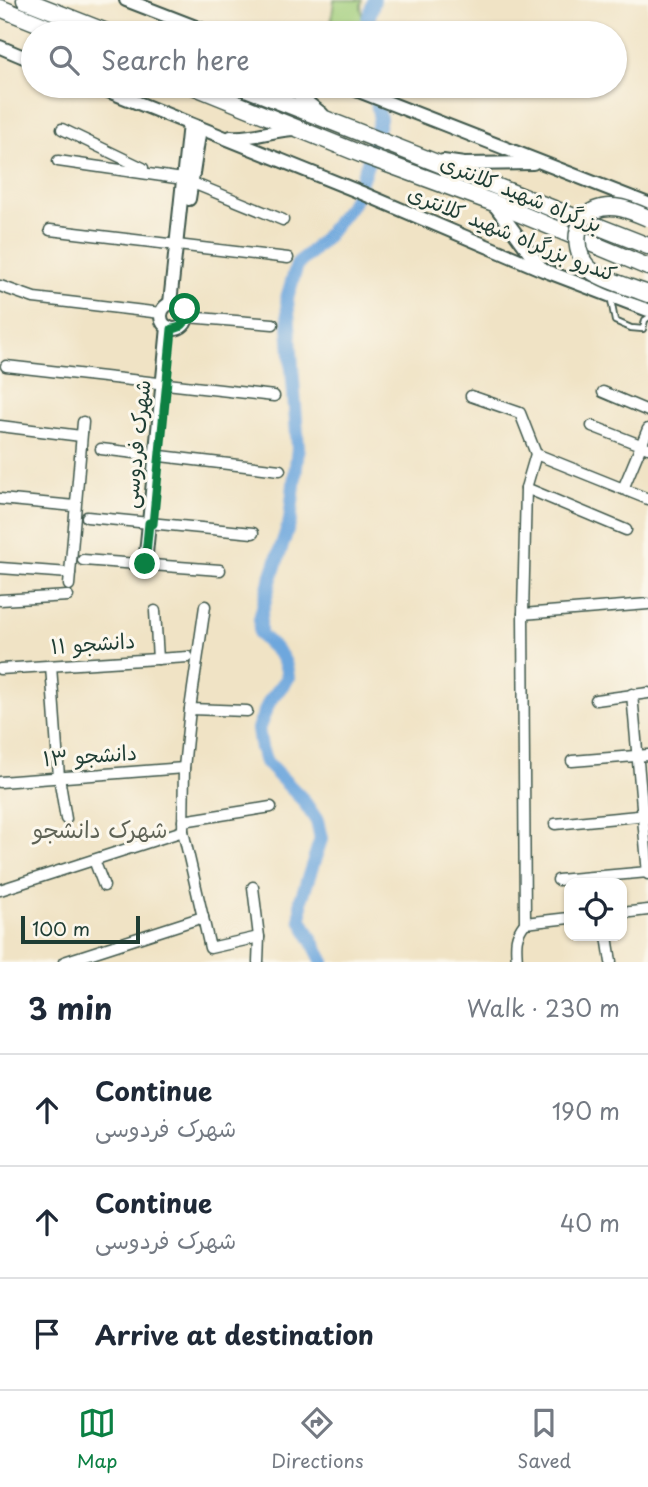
<!DOCTYPE html>
<html lang="en">
<head>
<meta charset="utf-8">
<style>
  :root { --surface:#fff; --page:#f6f6f7; --text:#1f2937; --muted:#747a83; --line:#e0e1e3; --accent:#0b8043 }
  body { margin:0; font-family:"Playpen Sans","Playpen Sans Arabic",sans-serif; background:var(--page); color:var(--text) }
  .controls { position:absolute; right:21px; bottom:21px; display:grid; overflow:hidden; border-radius:14px; box-shadow:0 2px 5px #0004 }
  .controls button { width:63px; height:63px; display:grid; place-items:center; padding:0; border:0; border-bottom:2px solid var(--line); background:var(--surface); color:var(--text); font:35px sans-serif }
  .scale { position:absolute; left:21px; bottom:18px; width:119px; box-sizing:border-box; padding-left:7px; border:4px solid #1f3d34; border-top:0; font-size:19px; line-height:24px; white-space:nowrap; color:#1f3d34; -webkit-text-stroke:5px #fbf7ec; paint-order:stroke }
  .stop { position:absolute; width:21px; height:21px; margin:-16px; border:5px solid #0b8043; border-radius:50%; background:#fff }
  .stop.end { background:#0b8043; border-color:#fff; box-shadow:0 2px 7px #0008 }
  .list { margin:0; padding:0; list-style:none }
  h2 { display:flex; justify-content:space-between; align-items:center; height:91px; margin:0; padding:0 28px; font-size:30px }
  h2 small { font-size:23px; font-weight:400; color:var(--muted) }
  .list li { display:grid; grid-template-columns:46px 1fr auto; gap:21px; align-items:center; box-sizing:border-box; height:112px; padding:0 28px; border-top:2px solid var(--line) }
  .list b { display:block; font-size:26px; white-space:nowrap }
  .list p { margin:0; font-size:23px; white-space:nowrap; color:var(--muted) }
  .list em { font-size:23px; font-style:normal; color:var(--muted) }
  .icon { flex:none; width:38px; height:38px; fill:none; stroke:currentColor; stroke-width:2; stroke-linecap:round; stroke-linejoin:round }
  .map { position:relative; flex:none; width:648px; height:962px; overflow:hidden }
  .search { position:absolute; background:var(--surface); box-shadow:0 2px 5px #0004; left:21px; right:21px; top:21px; height:77px; display:flex; align-items:center; gap:18px; box-sizing:border-box; padding:0 24px; border-radius:38px; color:var(--muted); font-size:26px }
  .sheet { height:427px; background:var(--surface) }
  nav { display:flex; justify-content:space-around; align-items:center; box-sizing:border-box; height:98px; border-top:2px solid var(--line); background:var(--surface); font-size:19px; color:var(--muted) }
  nav a { display:grid; justify-items:center; gap:4px }
  nav .on { color:var(--accent) }
  .map>svg:first-child { display:block }
  .green { fill:#a1cd7a; stroke:#608557; stroke-width:2 }
  .lines { fill:none; stroke-linecap:round; stroke-linejoin:round }
  .river { stroke:#6ea7dd; stroke-width:14 }
  .service-casing { stroke:#3e564a; stroke-width:8 }
  .minor-casing { stroke:#3e564a; stroke-width:13 }
  .tertiary-casing { stroke:#3e564a; stroke-width:16 }
  .secondary-casing { stroke:#3e564a; stroke-width:16 }
  .trunk-casing { stroke:#3e564a; stroke-width:19 }
  .service { stroke:#fff; stroke-width:4.5 }
  .minor { stroke:#fff; stroke-width:10 }
  .tertiary { stroke:#fff; stroke-width:12 }
  .secondary { stroke:#fff; stroke-width:12 }
  .trunk { stroke:#fff; stroke-width:16 }
  .trunk-bridge-casing { stroke:#3e564a; stroke-width:19; stroke-linecap:butt }
  .trunk-bridge { stroke:#fff; stroke-width:16 }
  .route { stroke:#0b8043; stroke-width:9 }
  .labels { text-anchor:middle; stroke-width:6; stroke-linejoin:round; paint-order:stroke }
  .street-label { font-size:21px; fill:#1f3d34; stroke:#fbf7ec }
  .neighbourhood-label { font-size:23px; fill:#5f6356; stroke:#fbf7ec }
</style>
</head>
<body>
<div class="map">
<svg width="648" height="962" viewBox="0 0 648 962">
  <rect width="100%" height="100%" fill="#fbf7ec"/>
  <filter id="ink" filterUnits="userSpaceOnUse"><feTurbulence type="fractalNoise" baseFrequency=".0143" numOctaves="2"/><feDisplacementMap in="SourceGraphic" scale="14" xChannelSelector="R" yChannelSelector="G"/><feConvolveMatrix kernelMatrix="1 2 1 2 8 2 1 2 1" color-interpolation-filters="sRGB"/></filter>
  <filter id="wash" filterUnits="userSpaceOnUse"><feTurbulence type="fractalNoise" baseFrequency=".00686" numOctaves="4" result="noise"/><feDisplacementMap in="SourceGraphic" scale="28" xChannelSelector="R" yChannelSelector="G"/><feGaussianBlur stdDeviation="1.57" result="paint"/><feColorMatrix in="noise" values="0 0 0 0 0 0 0 0 0 0 0 0 0 0 0 0 0 1.4 0 .05"/><feComposite in="paint" operator="in"/></filter>
  <g filter="url(#wash)">
    <rect width="100%" height="100%" fill="#f0e3c5"/>
    <path class="green" d="M334,0H362L361,5L364,33H330Z"/>
    <g class="lines">
      <g class="river">
        <path d="M369,33L368,20L374,0"/>
        <path d="M323,962L301,919V900L321,839L317,821L303,800L266,762L261,748L258,729L269,702L288,678C286,653 275,651 260,634V619L270,581L290,521L298,448L287,298L297,265L325,238L353,202L368,162L380,119L374,86"/>
      </g>
    </g>
  </g>
  <g filter="url(#ink)">
    <g class="lines">
      <defs>
        <path id="service" d="M611,300L615,321L631,328L643,329L645,320L648,318"/>
        <g id="minor">
          <path d="M62,129L143,168"/>
          <path d="M58,161L183,179L283,220"/>
          <path d="M50,230L288,258"/>
          <path d="M0,286L34,298L161,313"/>
          <path d="M187,317L273,324"/>
          <path d="M6,366L274,396"/>
          <path d="M603,392L648,411"/>
          <path d="M471,396L520,413L536,454L526,488L523,614L525,923C514,937 516,945 517,962"/>
          <path d="M0,426L81,436"/>
          <path d="M592,426L648,448"/>
          <path d="M101,449L280,470"/>
          <path d="M536,454L648,499"/>
          <path d="M526,488L626,530"/>
          <path d="M623,489L648,429"/>
          <path d="M0,499L75,506"/>
          <path d="M87,517L253,533"/>
          <path d="M83,560L220,570"/>
          <path d="M0,568L70,573"/>
          <path d="M69,585L83,422"/>
          <path d="M0,600L68,596"/>
          <path d="M205,606L190,709L184,768L183,831L210,948L259,937"/>
          <path d="M155,611L158,659"/>
          <path d="M523,614L648,604"/>
          <path d="M51,666L59,777L66,819"/>
          <path d="M0,669L188,657"/>
          <path d="M632,694L648,874"/>
          <path d="M596,700L648,693"/>
          <path d="M190,709L247,711"/>
          <path d="M572,761L648,755"/>
          <path d="M0,782L184,768"/>
          <path d="M183,821L271,807"/>
          <path d="M555,824L648,815"/>
          <path d="M94,860L104,886"/>
          <path d="M558,880L648,872"/>
          <path d="M253,887L259,937L258,962"/>
          <path d="M0,890L183,831"/>
          <path d="M622,913L648,910"/>
          <path d="M525,923L569,918"/>
          <path d="M607,936L611,962"/>
          <path d="M64,962L203,917"/>
        </g>
        <g id="tertiary">
          <path d="M189,199L200,128"/>
          <path d="M170,303L189,124"/>
          <circle cx="174" cy="316" r="13"/>
          <path d="M145,564L168,327"/>
        </g>
        <g id="secondary">
          <path d="M126,0L211,33"/>
          <path d="M0,47L33,61"/>
          <path d="M96,86L362,193L543,270L648,310"/>
          <path d="M290,86L308,103L322,114"/>
          <path d="M346,86L648,204"/>
          <path d="M231,137C253,139 274,129 296,129"/>
          <path d="M443,161L464,164L533,163"/>
          <path d="M494,204L541,268"/>
        </g>
        <g id="trunk">
          <path d="M25,0L109,33"/>
          <path d="M0,8L62,33"/>
          <path d="M193,86L363,155L494,203L648,267"/>
          <path d="M241,86L648,246"/>
        </g>
      </defs>
      <use href="#service" class="service-casing"/>
      <use href="#minor" class="minor-casing"/>
      <use href="#tertiary" class="tertiary-casing"/>
      <use href="#secondary" class="secondary-casing"/>
      <use href="#trunk" class="trunk-casing"/>
      <use href="#service" class="service"/>
      <use href="#minor" class="minor"/>
      <use href="#tertiary" class="tertiary"/>
      <use href="#secondary" class="secondary"/>
      <use href="#trunk" class="trunk"/>
      <defs>
        <path id="trunk-bridge" d="M648,218C632,211 613,202 595,210C571,221 573,257 592,271C603,280 633,288 648,294"/>
      </defs>
      <use href="#trunk-bridge" class="trunk-bridge-casing"/>
      <use href="#trunk-bridge" class="trunk-bridge"/>
    </g>
  </g>
  <g class="lines" filter="url(#ink)">
    <path class="route" d="M145,564L149,523L153,524L172,329C183,328 189,320 185,309"/>
  </g>
  <g class="labels">
    <g class="street-label">
      <text transform="translate(521 194) rotate(22)" y="7">بزرگراه شهید کلانتری</text>
      <text transform="translate(512 234) rotate(22)" y="7">کندرو بزرگراه شهید کلانتری</text>
      <text transform="translate(137 444) rotate(-84)" y="7">شهرک فردوسی</text>
      <text transform="translate(93 644) rotate(-4)" y="7">دانشجو ۱۱</text>
      <text transform="translate(90 756) rotate(-4)" y="7">دانشجو ۱۳</text>
    </g>
    <g class="neighbourhood-label">
      <text x="100" y="838">شهرک دانشجو</text>
    </g>
  </g>
</svg>
<div class="controls">
<button><svg class="icon" aria-label="locate" viewBox="0 0 24 24"><circle cx="12" cy="12" r="6"/><path d="M12 2v4M12 18v4M2 12h4M18 12h4"/></svg></button>
</div>
<div class="scale">100 m</div>
<div class="stop" style="left:185px;top:309px"></div>
<div class="stop end" style="left:145px;top:564px"></div>
<div class="search"><svg class="icon" aria-label="search" viewBox="0 0 24 24"><circle cx="10" cy="10" r="6"/><path d="M15 15l6 6"/></svg>Search here</div>
</div>
<section class="sheet">
<h2>3 min<small>Walk · 230 m</small></h2>
<ul class="list">
<li><svg class="icon" aria-label="ahead" viewBox="0 0 24 24"><path d="M12 20V5M6 11l6-6 6 6"/></svg><div><b>Continue</b><p>شهرک فردوسی</p></div><em>190 m</em></li>
<li><svg class="icon" aria-label="ahead" viewBox="0 0 24 24"><path d="M12 20V5M6 11l6-6 6 6"/></svg><div><b>Continue</b><p>شهرک فردوسی</p></div><em>40 m</em></li>
<li><svg class="icon" aria-label="arrive" viewBox="0 0 24 24"><path d="M6 21V4h12l-3 4 3 4H6"/></svg><div><b>Arrive at destination</b></div></li>
</ul>
</section>
<nav>
<a class="on"><svg class="icon" aria-label="map" viewBox="0 0 24 24"><path d="M3 6l6-2 6 2 6-2v14l-6 2-6-2-6 2zM9 4v14M15 6v14"/></svg>Map</a>
<a><svg class="icon" aria-label="directions" viewBox="0 0 24 24"><path d="M12 3l9 9-9 9-9-9zM9 14v-3h6M13 9l2 2-2 2"/></svg>Directions</a>
<a><svg class="icon" aria-label="saved" viewBox="0 0 24 24"><path d="M7 4h10v16l-5-4-5 4z"/></svg>Saved</a>
</nav>
</body>
</html>
